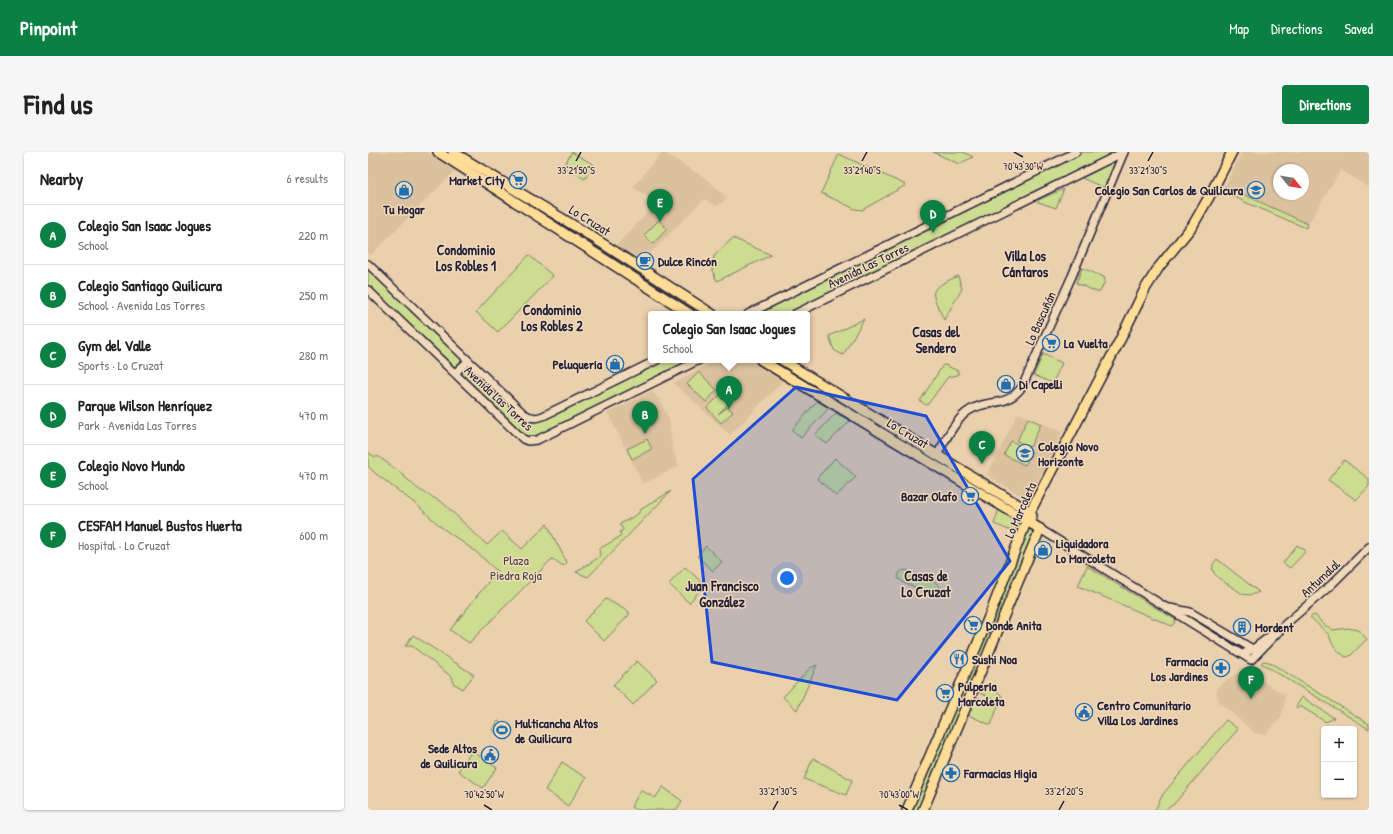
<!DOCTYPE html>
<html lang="en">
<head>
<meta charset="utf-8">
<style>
  :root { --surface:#fff; --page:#f6f6f6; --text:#222; --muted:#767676; --line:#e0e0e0; --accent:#0b8043 }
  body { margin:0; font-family:"Patrick Hand",sans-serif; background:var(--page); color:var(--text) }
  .controls { position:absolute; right:12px; bottom:12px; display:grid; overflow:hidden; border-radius:4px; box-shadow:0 1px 3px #0004 }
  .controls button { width:36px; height:36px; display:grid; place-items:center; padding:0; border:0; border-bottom:1px solid var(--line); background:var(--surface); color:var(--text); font:20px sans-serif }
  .compass { position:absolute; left:905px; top:12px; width:36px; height:36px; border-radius:50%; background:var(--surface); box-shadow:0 1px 3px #0004; rotate:120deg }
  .you { position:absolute; left:419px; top:426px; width:14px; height:14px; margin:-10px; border:3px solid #fff; border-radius:50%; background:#1a73e8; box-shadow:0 0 0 6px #1a73e833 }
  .badge { display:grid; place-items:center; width:26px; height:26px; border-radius:50%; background:var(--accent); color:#fff; font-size:13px; font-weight:700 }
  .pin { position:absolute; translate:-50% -33px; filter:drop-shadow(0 1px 2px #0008) }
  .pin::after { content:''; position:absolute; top:21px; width:14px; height:12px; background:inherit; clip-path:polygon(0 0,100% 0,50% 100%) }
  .popup { position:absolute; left:280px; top:159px; width:162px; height:52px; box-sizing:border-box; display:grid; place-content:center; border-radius:4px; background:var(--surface); filter:drop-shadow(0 1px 3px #0005); font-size:13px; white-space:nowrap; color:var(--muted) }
  .popup b { font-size:15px; color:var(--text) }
  .popup::after { content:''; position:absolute; left:50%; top:100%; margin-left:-8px; border:8px solid transparent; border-top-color:var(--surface) }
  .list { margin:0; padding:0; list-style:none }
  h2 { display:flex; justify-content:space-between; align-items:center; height:52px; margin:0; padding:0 16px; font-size:17px }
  h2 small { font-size:13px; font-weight:400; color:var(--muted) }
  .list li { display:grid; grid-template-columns:26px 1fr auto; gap:12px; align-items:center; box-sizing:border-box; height:60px; padding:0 16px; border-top:1px solid var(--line) }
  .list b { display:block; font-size:15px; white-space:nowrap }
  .list p { margin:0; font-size:13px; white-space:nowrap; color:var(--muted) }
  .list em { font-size:13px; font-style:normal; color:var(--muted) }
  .map { position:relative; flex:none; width:1001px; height:658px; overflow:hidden; border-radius:4px }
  header { display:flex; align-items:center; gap:24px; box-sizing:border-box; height:56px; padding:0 20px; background:var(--accent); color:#fff }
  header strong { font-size:19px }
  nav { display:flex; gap:22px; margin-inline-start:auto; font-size:14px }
  .intro { display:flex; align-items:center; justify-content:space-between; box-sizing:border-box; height:96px; padding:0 24px }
  h1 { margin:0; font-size:28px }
  .button { padding:10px 18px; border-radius:4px; background:var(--accent); color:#fff; font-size:14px; font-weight:700 }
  main { display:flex; gap:24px; padding:0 24px }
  aside { flex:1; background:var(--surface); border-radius:4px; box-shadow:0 1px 3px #0004 }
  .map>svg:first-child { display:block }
  .built { fill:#dcc19f; fill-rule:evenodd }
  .green { fill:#cddc90; stroke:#787f66 }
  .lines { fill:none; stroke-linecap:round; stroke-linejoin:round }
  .minor-casing { stroke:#22223b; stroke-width:10 }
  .major-casing { stroke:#22223b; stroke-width:12 }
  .minor { stroke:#f2d9ba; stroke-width:7 }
  .major { stroke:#ffdd96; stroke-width:9 }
  .marked { fill:#1d4ed8; fill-opacity:0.2; stroke:#1d4ed8; stroke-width:3; stroke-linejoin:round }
  .ticks { fill:none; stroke:#22223b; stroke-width:1.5 }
  .labels { text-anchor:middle; stroke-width:3; stroke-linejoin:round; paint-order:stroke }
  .poi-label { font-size:13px; font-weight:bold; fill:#22223b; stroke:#f2d9ba; text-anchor:start }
  .street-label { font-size:13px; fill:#22223b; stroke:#f2d9ba }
  .park-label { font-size:13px; fill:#44474c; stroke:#f2d9ba }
  .neighbourhood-label { font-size:14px; font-weight:bold; fill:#22223b; stroke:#f2d9ba }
  .ticks-label { font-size:10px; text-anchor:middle; fill:#22223b; stroke:#f2d9ba; stroke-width:3; stroke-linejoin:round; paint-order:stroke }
</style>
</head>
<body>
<header>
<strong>Pinpoint</strong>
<nav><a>Map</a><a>Directions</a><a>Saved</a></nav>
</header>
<div class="intro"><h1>Find us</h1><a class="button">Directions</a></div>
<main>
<aside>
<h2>Nearby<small>6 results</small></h2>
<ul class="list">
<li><span class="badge">A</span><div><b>Colegio San Isaac Jogues</b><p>School</p></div><em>220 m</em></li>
<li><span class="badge">B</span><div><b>Colegio Santiago Quilicura</b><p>School · Avenida Las Torres</p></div><em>250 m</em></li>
<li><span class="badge">C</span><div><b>Gym del Valle</b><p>Sports · Lo Cruzat</p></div><em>280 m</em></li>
<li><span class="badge">D</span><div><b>Parque Wilson Henríquez</b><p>Park · Avenida Las Torres</p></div><em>470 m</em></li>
<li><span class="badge">E</span><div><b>Colegio Novo Mundo</b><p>School</p></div><em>470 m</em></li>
<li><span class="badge">F</span><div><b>CESFAM Manuel Bustos Huerta</b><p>Hospital · Lo Cruzat</p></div><em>600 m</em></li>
</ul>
</aside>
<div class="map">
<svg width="1001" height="658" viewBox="0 0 1001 658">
  <rect width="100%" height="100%" fill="#ebd0ad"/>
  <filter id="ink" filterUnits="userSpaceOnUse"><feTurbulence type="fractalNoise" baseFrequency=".025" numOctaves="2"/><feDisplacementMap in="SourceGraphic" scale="8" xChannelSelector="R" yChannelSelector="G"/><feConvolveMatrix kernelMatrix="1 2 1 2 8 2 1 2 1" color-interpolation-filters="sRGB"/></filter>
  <g filter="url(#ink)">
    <g class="built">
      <path d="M0,0H59L88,18L2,104L0,102Z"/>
      <path d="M294,0H296L341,29L359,46L349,54L336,47L275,109L248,93L289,51L265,35Z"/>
      <path d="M874,0H1001V36L973,18L940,72L857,34ZM911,18H935V42H911Z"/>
      <path d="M351,208H382L415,229L362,283L306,231Z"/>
      <path d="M284,239L289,246H291L301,267L304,296L311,314L275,332L240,261Z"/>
      <path d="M650,261L694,280L660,348L619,323Z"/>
      <path d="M875,517L917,543L916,555L913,565L897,583L887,581L852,551L848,541L851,534Z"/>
    </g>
    <g class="green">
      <path d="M204,0L226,13L217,27L195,15Z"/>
      <path d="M565,0H595L605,5L591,12Z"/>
      <path d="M713,0H748L419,162H385Z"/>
      <path d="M471,2L538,33L494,58L487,57L453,41Z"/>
      <path d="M746,10L748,11L739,37L714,26Z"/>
      <path d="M857,34L940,72L938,76L877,50L856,40L855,37Z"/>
      <path d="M696,37L688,56L670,50V48Z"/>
      <path d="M291,68L299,77L285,92L276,83Z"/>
      <path d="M365,86L403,103L349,129L344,118L346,104Z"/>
      <path d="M161,103L185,124L130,180L108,160Z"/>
      <path d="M714,116L736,125L737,129L732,140H729L708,131Z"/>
      <path d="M0,118L159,271L173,269L297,208H322L170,284L158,285L0,134Z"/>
      <path d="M590,124L594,137L576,168C562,137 558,139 590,124Z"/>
      <path d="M496,167L475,203L466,198L461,184Z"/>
      <path d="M675,202L694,211L685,230H682L666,223Z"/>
      <path d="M575,213H577L590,219V223L580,225L560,252L558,253L552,249Z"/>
      <path d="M331,220L349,238L338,250L319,232Z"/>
      <path d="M353,242L362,250L350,262L360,255L365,260L353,271L339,256Z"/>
      <path d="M449,249L461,256L433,286L424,278Z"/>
      <path d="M468,261L482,269L459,292L447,283Z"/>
      <path d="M660,266L673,272L662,295L649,289Z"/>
      <path d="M279,287L284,297L264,307L259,297Z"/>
      <path d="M643,289L664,300L657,313L636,303Z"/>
      <path d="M0,300L5,304L11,305L29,318L50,337L75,351L119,393L134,379L154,397L179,372L199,411L196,414L184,407L101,491L82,478L129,419L107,399L73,375L49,353L8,322L0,314Z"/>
      <path d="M467,306L488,325L468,344L449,326Z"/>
      <path d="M976,308L1001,327V334L988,348L960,328Z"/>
      <path d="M303,339L220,425L208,420L230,406L232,403L231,397L250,386L253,383L252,380L255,378L252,372L270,362L272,358Z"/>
      <path d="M631,357L651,370L646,380L626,372Z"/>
      <path d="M660,376L666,381L551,658H541Z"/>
      <path d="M929,393L937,398V400L922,416L915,411Z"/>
      <path d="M338,394L354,410L345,419L329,404Z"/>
      <path d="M849,407L891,440C887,442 880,444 875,442C872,441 868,437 864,435C855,429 836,420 849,407Z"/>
      <path d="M719,414L808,468L804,474L710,434Z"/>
      <path d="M317,415L337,433L321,451L301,432Z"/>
      <path d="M538,418C548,422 571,428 574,438L568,443L536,431L530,426C531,420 532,419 538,418Z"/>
      <path d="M238,447L261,460V463L236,489L216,469Z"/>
      <path d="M947,463L955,472L965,478L980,476L990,478L999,487L982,504L978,505L970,499L964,491L961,483L942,465Z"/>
      <path d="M45,483L106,523L95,537L85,531V526L44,494H37Z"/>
      <path d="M269,509L289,528L265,553L245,533Z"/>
      <path d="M895,509L901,510L1001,572V577L893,511Z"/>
      <path d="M449,513L429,558L415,545L442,516Z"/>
      <path d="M613,534L630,540L634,544L632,548H627L610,540Z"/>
      <path d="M608,545L628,552L630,554L623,573L600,563Z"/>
      <path d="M934,545L966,566L958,570L932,554L930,556L928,555Z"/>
      <path d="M858,568L870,577L806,652L797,658H787L795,642Z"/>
      <path d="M130,569L145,579L139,588L124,578Z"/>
      <path d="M104,599L129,616L115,636L90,619Z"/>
      <path d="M445,606L484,628L478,643L436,627Z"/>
      <path d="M194,610L218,626L200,654L177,638Z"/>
      <path d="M295,635L314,649L308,658H268L263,655L273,638L287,646Z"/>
    </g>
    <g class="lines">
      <defs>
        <g id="minor">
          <path d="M0,112L156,262C162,266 168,267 175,264L289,208"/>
          <path d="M0,138L155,287L160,289L169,288L331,208"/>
          <path d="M380,162L708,0"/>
          <path d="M427,162L756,0"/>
          <path d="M87,221L100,209"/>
          <path d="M569,303C577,289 588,266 602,258C621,246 637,257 654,235L704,124L756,0"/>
          <path d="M672,377L883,508L917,473"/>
          <path d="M802,456L822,460L888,499"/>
          <path d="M914,475L963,433L1001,395"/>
          <path d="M875,502L885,497L906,481"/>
        </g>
        <g id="major">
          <path d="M70,0L322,162"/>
          <path d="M85,0L218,81L344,162"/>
          <path d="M393,208L672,377"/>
          <path d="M414,208L662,360L664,364"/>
          <path d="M539,658L623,460L662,360L752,188L777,137L791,115L825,73L841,45L864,0"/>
          <path d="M555,658L672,377"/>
        </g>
      </defs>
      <use href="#minor" class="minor-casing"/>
      <use href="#major" class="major-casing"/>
      <use href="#minor" class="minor"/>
      <use href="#major" class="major"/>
    </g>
  </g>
  <path class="marked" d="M428,235L558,264L642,409L529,548L344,510L325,327Z"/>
  <path class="ticks" d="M646,0L655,5M208,9L213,0M494,9L499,0M780,9L785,0M116,653L124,658M531,653L540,658M405,658L410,649M691,658L696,649"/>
  <defs>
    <symbol id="supermarket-ring" viewBox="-11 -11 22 22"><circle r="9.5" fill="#f2d9ba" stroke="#1f6fb2" stroke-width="1.5"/><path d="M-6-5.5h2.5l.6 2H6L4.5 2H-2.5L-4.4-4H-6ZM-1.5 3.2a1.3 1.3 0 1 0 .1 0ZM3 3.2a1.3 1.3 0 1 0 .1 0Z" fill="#1f6fb2"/></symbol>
    <symbol id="shop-ring" viewBox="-11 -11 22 22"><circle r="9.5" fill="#f2d9ba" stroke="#1f6fb2" stroke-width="1.5"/><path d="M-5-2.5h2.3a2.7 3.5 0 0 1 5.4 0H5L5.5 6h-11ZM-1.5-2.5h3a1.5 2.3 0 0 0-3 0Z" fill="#1f6fb2"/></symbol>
    <symbol id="school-ring" viewBox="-11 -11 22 22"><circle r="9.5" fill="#f2d9ba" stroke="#1f6fb2" stroke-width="1.5"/><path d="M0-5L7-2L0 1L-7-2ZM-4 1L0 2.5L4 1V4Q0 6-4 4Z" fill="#1f6fb2"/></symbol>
    <symbol id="cafe-ring" viewBox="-11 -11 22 22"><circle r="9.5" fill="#f2d9ba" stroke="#1f6fb2" stroke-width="1.5"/><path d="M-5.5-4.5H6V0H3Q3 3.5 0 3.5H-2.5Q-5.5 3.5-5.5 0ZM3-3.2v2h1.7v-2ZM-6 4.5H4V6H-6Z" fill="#1f6fb2"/></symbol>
    <symbol id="building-ring" viewBox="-11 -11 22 22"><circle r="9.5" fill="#f2d9ba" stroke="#1f6fb2" stroke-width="1.5"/><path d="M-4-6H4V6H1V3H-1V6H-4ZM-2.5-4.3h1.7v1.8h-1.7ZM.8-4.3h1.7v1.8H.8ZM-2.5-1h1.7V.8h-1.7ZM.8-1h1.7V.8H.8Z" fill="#1f6fb2"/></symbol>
    <symbol id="restaurant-ring" viewBox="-11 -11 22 22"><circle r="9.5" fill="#f2d9ba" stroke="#1f6fb2" stroke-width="1.5"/><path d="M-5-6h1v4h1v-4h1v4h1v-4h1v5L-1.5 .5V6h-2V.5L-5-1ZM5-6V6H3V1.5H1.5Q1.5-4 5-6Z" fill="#1f6fb2"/></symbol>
    <symbol id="pharmacy-ring" viewBox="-11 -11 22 22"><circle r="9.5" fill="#f2d9ba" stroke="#1f6fb2" stroke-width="1.5"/><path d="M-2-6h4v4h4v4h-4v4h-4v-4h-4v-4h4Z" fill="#1f6fb2"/></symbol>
    <symbol id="civic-ring" viewBox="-11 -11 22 22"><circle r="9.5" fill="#f2d9ba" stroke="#1f6fb2" stroke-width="1.5"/><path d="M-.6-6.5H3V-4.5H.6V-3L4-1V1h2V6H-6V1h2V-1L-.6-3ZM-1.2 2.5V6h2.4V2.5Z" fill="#1f6fb2"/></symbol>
    <symbol id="stadium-ring" viewBox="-11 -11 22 22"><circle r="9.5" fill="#f2d9ba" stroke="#1f6fb2" stroke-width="1.5"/><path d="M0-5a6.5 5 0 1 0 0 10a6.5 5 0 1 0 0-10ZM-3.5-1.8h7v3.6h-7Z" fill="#1f6fb2"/></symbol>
  </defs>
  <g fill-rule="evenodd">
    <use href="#supermarket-ring" x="140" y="18" width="20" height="20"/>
    <use href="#shop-ring" x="26" y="28" width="20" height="20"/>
    <use href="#school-ring" x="878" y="28" width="20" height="20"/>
    <use href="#cafe-ring" x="267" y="99" width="20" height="20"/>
    <use href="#supermarket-ring" x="673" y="181" width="20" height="20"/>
    <use href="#shop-ring" x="237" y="202" width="20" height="20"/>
    <use href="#shop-ring" x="628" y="222" width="20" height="20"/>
    <use href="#school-ring" x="647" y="291" width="20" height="20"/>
    <use href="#supermarket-ring" x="592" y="334" width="20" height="20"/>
    <use href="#shop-ring" x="665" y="388" width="20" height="20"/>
    <use href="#supermarket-ring" x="595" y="463" width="20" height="20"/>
    <use href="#building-ring" x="864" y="465" width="20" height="20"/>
    <use href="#restaurant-ring" x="581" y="497" width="20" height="20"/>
    <use href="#pharmacy-ring" x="843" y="506" width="20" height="20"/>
    <use href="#supermarket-ring" x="567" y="531" width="20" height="20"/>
    <use href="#civic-ring" x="706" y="550" width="20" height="20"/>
    <use href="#stadium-ring" x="124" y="568" width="20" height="20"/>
    <use href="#civic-ring" x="112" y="593" width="20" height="20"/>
    <use href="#pharmacy-ring" x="573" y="611" width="20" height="20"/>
  </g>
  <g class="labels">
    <g class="poi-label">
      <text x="137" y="33" text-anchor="end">Market City</text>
      <text x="875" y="43" text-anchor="end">Colegio San Carlos de Quilicura</text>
      <text x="36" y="62" text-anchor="middle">Tu Hogar</text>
      <text x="290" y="114">Dulce Rincón</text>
      <text x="696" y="196">La Vuelta</text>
      <text x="234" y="217" text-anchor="end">Peluquería</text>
      <text x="651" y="237">Di Capelli</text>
      <text x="670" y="299">Colegio Novo<tspan x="670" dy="15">Horizonte</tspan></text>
      <text x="589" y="349" text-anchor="end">Bazar Olafo</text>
      <text x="688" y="396">Liquidadora<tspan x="688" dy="15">Lo Marcoleta</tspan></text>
      <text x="618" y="478">Donde Anita</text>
      <text x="887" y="480">Mordent</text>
      <text x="604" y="512">Sushi Noa</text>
      <text x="840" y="514" text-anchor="end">Farmacia<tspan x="840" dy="15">Los Jardines</tspan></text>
      <text x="590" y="539">Pulpería<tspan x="590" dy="15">Marcoleta</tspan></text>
      <text x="729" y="558">Centro Comunitario<tspan x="729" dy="15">Villa Los Jardines</tspan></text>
      <text x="147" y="576">Multicancha Altos<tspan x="147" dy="15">de Quilicura</tspan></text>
      <text x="109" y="601" text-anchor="end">Sede Altos<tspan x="109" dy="15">de Quilicura</tspan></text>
      <text x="596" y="626">Farmacias Higia</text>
    </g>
    <g class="street-label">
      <text transform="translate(222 68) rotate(32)" y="5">Lo Cruzat</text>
      <text transform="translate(500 113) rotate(-26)" y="5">Avenida Las Torres</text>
      <text transform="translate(672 166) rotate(-66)" y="5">Lo Bascuñán</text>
      <text transform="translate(131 246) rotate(43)" y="5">Avenida Las Torres</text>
      <text transform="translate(540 281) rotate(31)" y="5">Lo Cruzat</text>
      <text transform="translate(652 358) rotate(-66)" y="5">Lo Marcoleta</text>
      <text transform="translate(952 426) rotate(-43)" y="5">Antumalal</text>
    </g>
    <g class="park-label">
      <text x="148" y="413">Plaza<tspan x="148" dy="15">Piedra Roja</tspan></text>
    </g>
    <g class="neighbourhood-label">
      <text x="98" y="103">Condominio<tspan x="98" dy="16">Los Robles 1</tspan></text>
      <text x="657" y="109">Villa Los<tspan x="657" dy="16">Cántaros</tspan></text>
      <text x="184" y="163">Condominio<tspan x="184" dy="16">Los Robles 2</tspan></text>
      <text x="568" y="185">Casas del<tspan x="568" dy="16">Sendero</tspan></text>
      <text x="558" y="429">Casas de<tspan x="558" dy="16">Lo Cruzat</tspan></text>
      <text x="354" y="439">Juan Francisco<tspan x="354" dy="16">González</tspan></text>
    </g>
  </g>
  <g class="ticks-label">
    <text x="655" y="18">70°43'30"W</text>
    <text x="208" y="22">33°21'50"S</text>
    <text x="494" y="22">33°21'40"S</text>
    <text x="780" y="22">33°21'30"S</text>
    <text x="410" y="643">33°21'30"S</text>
    <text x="696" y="643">33°21'20"S</text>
    <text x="116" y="646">70°42'50"W</text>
    <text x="531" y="646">70°43'00"W</text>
  </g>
</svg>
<div class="controls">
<button>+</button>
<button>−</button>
</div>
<svg class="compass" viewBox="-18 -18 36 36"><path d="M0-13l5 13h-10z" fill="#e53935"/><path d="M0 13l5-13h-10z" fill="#767676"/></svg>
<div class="you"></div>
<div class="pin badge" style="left:361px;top:257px">A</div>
<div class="popup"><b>Colegio San Isaac Jogues</b>School</div>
<div class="pin badge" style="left:277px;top:282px">B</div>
<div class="pin badge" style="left:614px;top:312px">C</div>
<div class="pin badge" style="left:565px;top:81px">D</div>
<div class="pin badge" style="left:292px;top:70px">E</div>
<div class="pin badge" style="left:883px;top:547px">F</div>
</div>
</main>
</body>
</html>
